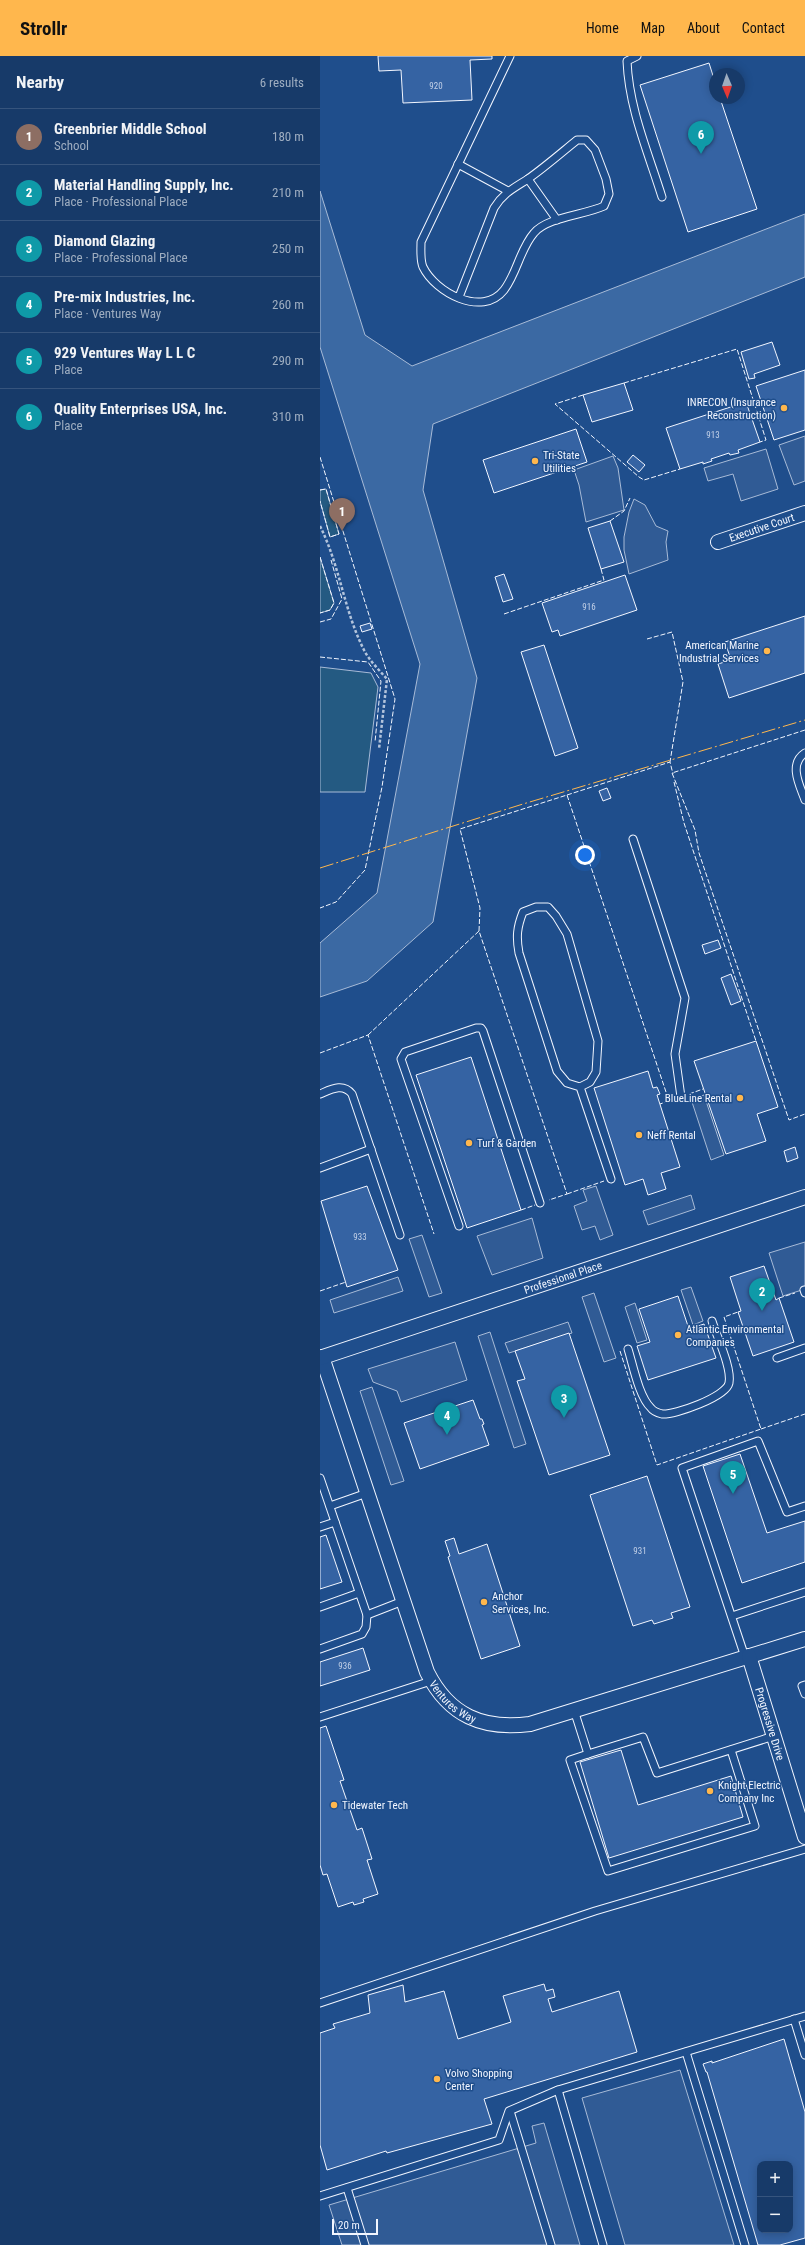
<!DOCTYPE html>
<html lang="en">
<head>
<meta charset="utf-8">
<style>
  :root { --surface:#173a69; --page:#244571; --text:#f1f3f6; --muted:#9eadc0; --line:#36547d; --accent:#ffb74d }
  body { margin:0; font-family:"Roboto Condensed",sans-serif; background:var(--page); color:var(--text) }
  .controls { position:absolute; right:12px; bottom:12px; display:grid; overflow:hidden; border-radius:8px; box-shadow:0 2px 10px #0003 }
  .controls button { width:36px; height:36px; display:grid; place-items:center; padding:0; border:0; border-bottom:1px solid var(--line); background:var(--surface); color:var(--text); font:20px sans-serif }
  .compass { position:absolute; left:389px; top:12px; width:36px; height:36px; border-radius:50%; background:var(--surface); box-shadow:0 2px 10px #0003; rotate:178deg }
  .scale { position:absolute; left:12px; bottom:10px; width:46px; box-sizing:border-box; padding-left:4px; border:2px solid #f2f6ff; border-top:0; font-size:11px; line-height:14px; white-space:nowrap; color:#f2f6ff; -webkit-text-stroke:3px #1f4e8c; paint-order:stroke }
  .you { position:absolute; left:265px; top:799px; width:14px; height:14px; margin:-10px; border:3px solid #fff; border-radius:50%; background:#1a73e8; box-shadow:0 0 0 6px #1a73e833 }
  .badge { display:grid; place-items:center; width:26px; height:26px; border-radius:50%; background:var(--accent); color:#fff; font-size:13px; font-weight:700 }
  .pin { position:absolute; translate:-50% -33px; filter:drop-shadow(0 1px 2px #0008) }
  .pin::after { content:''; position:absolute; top:21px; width:14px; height:12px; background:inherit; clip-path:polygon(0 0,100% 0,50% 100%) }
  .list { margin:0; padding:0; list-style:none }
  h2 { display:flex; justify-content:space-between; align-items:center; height:52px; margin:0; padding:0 16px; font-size:17px }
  h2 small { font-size:13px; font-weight:400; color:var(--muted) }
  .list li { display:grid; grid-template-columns:26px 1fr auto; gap:12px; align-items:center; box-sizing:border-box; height:56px; padding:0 16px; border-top:1px solid var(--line) }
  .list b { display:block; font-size:15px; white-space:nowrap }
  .list p { margin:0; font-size:13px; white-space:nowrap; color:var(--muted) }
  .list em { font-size:13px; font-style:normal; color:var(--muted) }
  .map { position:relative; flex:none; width:485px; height:2189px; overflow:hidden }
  header { display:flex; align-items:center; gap:24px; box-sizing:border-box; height:56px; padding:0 20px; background:var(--accent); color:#111 }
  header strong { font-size:19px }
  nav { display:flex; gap:22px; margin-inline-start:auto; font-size:14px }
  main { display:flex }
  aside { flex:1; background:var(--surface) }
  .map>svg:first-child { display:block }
  .green { fill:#245a82; stroke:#a8bbd7 }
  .parking { fill:#305b95; stroke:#a8bbd7 }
  .water { fill:#3b69a3; stroke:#a8bbd7 }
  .building { fill:#3563a3; stroke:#f2f6ff; fill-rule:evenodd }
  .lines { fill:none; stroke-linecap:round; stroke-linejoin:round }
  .lane-casing { stroke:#f2f6ff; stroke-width:9 }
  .street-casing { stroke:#f2f6ff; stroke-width:16 }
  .path { stroke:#b3c4dc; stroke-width:2.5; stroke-dasharray:3 2; stroke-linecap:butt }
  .lane { stroke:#1f4e8c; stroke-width:7 }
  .street { stroke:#1f4e8c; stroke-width:14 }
  .fence { stroke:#f2f6ff; stroke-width:1; stroke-dasharray:5 2; stroke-linecap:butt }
  .power { stroke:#ffb74d; stroke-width:1; stroke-dasharray:14 3 2 3; stroke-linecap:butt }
  .poi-dot { fill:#ffb74d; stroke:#1f4e8c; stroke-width:1.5 }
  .labels { text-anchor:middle; stroke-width:3; stroke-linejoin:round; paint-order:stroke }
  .number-label { font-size:9px; fill:#c3d1e8 }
  .poi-label { font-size:11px; fill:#f2f6ff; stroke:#1f4e8c; text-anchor:start }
  .street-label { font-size:11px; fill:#f2f6ff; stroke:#1f4e8c }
</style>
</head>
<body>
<header>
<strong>Strollr</strong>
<nav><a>Home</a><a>Map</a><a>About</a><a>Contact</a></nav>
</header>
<main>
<aside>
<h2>Nearby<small>6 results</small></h2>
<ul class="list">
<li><span class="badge" style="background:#8d6e63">1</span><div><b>Greenbrier Middle School</b><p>School</p></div><em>180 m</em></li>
<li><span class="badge" style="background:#0f9aa8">2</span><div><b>Material Handling Supply, Inc.</b><p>Place · Professional Place</p></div><em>210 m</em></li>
<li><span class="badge" style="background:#0f9aa8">3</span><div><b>Diamond Glazing</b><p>Place · Professional Place</p></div><em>250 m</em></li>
<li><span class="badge" style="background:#0f9aa8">4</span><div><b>Pre-mix Industries, Inc.</b><p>Place · Ventures Way</p></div><em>260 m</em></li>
<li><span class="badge" style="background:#0f9aa8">5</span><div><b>929 Ventures Way L L C</b><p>Place</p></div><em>290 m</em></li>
<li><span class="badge" style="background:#0f9aa8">6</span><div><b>Quality Enterprises USA, Inc.</b><p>Place</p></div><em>310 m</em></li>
</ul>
</aside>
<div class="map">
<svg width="485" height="2189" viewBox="0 0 485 2189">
  <rect width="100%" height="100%" fill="#1f4e8c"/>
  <g class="green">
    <path d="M6,433L19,478L10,481L0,445V434Z"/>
    <path d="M0,501L14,547L10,554L0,557Z"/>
    <path d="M0,611L51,617L58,631L45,736H0Z"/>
  </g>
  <g class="parking">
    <path d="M485,380V425L474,429L459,389Z"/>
    <path d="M446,393L458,433L421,445L413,418L388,425L384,412Z"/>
    <path d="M293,400L298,412L304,454L266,466L259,429L254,414Z"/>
    <path d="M314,443L325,449L336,470L348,475L346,486L348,504L309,518L304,494V481L309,456Z"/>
    <path d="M384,1039L404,1099L391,1104L371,1043Z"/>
    <path d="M276,1130L293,1179L280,1184L275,1170L262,1174L254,1150L267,1145L263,1134Z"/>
    <path d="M371,1139L375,1153L328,1169L323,1155Z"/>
    <path d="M212,1162L223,1202L172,1219L157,1180Z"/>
    <path d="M102,1179L122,1237L109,1241L89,1183Z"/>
    <path d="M485,1186V1233L463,1240L449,1197Z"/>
    <path d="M78,1221L83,1235L14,1257L10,1244Z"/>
    <path d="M371,1231L383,1265L373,1269L361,1234Z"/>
    <path d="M274,1237L296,1302L284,1306L262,1241Z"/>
    <path d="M315,1247L327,1284L317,1287L305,1251Z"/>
    <path d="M248,1266L252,1277L189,1297L185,1287Z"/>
    <path d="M170,1276L206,1388L194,1392L158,1280Z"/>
    <path d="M135,1286L147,1324L81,1346L77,1335L53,1326L48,1313Z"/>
    <path d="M52,1331L84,1425L71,1429L40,1335Z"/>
    <path d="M360,2014L414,2189H305L262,2042Z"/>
    <path d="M224,2067L260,2189H22L9,2149L216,2087L212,2070Z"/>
  </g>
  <path class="water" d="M0,135L45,279L92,310L485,158V221L113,368L103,434L157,622L113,866L47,925L0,941V887L57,837L100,608L0,291Z"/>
  <g class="building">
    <path d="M58,0H172V3L150,4L152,44L83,47L81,14L59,15Z"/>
    <path d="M389,7L395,26V42H400L437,153L368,176L320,29Z"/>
    <path d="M452,286L460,309L434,318L435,322L429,323L421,296Z"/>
    <path d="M485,314V374L454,384L436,330Z"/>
    <path d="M304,327L313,354L272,366L263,339Z"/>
    <path d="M426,346L440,386L418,394L419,397L410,399L409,397L391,403L392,405L383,408V406L360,413L346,372Z"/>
    <path d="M256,373L267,406L174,437L163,404Z"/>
    <path d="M313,399L325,409L319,416L307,406Z"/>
    <path d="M290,465L304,506L281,513L268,472Z"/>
    <path d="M184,518L193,543L183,546L175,521Z"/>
    <path d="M305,519L317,554L240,580L238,574L232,576L222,547Z"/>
    <path d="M485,560V617L409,642L398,608L411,604L405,586Z"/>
    <path d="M50,567L52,573L42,576L40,570Z"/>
    <path d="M224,589L258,692L235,700L201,596Z"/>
    <path d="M287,732L291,742L283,745L279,735Z"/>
    <path d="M398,884L401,892L385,898L382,889Z"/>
    <path d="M411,918L421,945L411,949L401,922Z"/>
    <path d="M436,985L458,1051L437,1058L446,1085L406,1098L374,1005Z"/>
    <path d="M151,1001L201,1154L147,1172L96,1019Z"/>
    <path d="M328,1015L333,1032L337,1031L340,1038L337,1039L360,1111L341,1117L346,1133L328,1139L323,1123L305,1129L274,1032Z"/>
    <path d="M475,1091L478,1102L467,1106L464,1095Z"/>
    <path d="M47,1130L78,1214L27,1231L1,1145Z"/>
    <path d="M444,1210L456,1244L459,1242L474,1286L433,1300L418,1256L421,1255L410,1221Z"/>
    <path d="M358,1240L369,1273L384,1268L396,1302L328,1324L317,1290L330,1286L319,1253Z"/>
    <path d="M249,1277L290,1399L229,1419L197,1325L205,1323L195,1295Z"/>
    <path d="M153,1344L160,1363H162L164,1368L162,1369L169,1389L100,1413L84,1367Z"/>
    <path d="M420,1398L447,1477L485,1465V1506L422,1527L383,1410Z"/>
    <path d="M327,1420L370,1551L351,1557L353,1562L334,1568L332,1564L313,1570L270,1439Z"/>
    <path d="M6,1479L22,1526L0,1533V1481Z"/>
    <path d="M134,1482L139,1498L167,1488L200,1590L161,1603L128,1501L130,1500L125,1485Z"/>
    <path d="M43,1592L50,1614L0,1630V1606Z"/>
    <path d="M6,1670L24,1724L20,1725L37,1774L42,1772L52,1803L47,1804L58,1838L43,1843L44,1846L34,1849L33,1846L18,1851L7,1818L3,1819L0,1809V1672Z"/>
    <path d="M301,1694L318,1749L411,1720L423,1761L289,1802L260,1706Z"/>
    <path d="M224,1928L226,1935L233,1933L235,1941L228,1943L232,1956L299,1935L317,1996L164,2043L172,2068L67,2097L66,2095L7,2114L0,2089V1977L15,1972L13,1968L50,1957L48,1939L83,1929L85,1946L124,1935L138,1983L191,1966L183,1940Z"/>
    <path d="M464,1983L485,2056V2182L460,2189H438L387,2016H386L383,2008L392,2005V2007ZM440,2108H470V2174H440Z"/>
  </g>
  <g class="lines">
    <defs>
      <g id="lane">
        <path d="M317,0L307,5C309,53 328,96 342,141"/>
        <path d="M138,108L188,135"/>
        <path d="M208,123L237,164"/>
        <path d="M139,241L174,152C183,137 194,132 208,123C225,111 241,97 257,84H266L275,94L286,123L289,138L284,150C265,159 227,161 214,177C200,193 197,217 184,234C162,262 115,236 103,211C100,204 101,194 101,186L190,0"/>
        <path d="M485,697C468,708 480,730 485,744"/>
        <path d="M313,783L365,942L355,998L361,1041"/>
        <path d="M260,1031L270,1026L276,1016L278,985L247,878L236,860L228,851H216L203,856C197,871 196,881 199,897L237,1015L247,1027L260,1031L291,1123"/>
        <path d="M0,1038C12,1033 23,1027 32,1038L80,1179"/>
        <path d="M0,1112L51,1093"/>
        <path d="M139,1170L81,1003L85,996L156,972H161L163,975L220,1147"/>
        <path d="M484,1234L485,1237"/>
        <path d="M308,1293C313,1309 319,1341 331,1352C333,1355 338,1357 342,1358C355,1359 406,1341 409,1327C412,1312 397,1281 392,1265"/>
        <path d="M457,1302L485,1292"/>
        <path d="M0,1422L47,1559L83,1545"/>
        <path d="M10,1450L47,1437"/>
        <path d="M0,1471L15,1466"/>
        <path d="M0,1551L39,1537"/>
        <path d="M412,1560L485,1536"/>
        <path d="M0,1593L42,1578L46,1571L47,1559"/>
        <path d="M425,1601L362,1412L438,1385L467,1456L485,1450"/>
        <path d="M485,1629L482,1630L485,1638"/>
        <path d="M254,1654L268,1698L323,1681L337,1717L454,1680"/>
        <path d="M0,1661L111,1625"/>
        <path d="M268,1698L250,1704L288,1815L435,1770L411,1694"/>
        <path d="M0,1947L275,1855L485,1793"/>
        <path d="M474,1963L485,1999"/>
        <path d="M366,1996L425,2189"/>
        <path d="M238,2034L283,2189"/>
        <path d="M190,2055L231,2189"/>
        <path d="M27,2132L45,2189"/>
        <path d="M0,2140L179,2084L189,2055L238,2034L485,1960"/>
      </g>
      <g id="street">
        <path id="s1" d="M398,486L485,457"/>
        <path id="s2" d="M2,1301L107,1616C129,1660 163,1674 210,1668L485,1583"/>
        <path id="s3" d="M0,1302L485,1141"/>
        <path id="s4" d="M429,1600L485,1781"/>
      </g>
    </defs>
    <use href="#lane" class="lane-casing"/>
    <use href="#street" class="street-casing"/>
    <path class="path" d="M0,470C20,510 24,555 44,594C49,604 59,614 67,623L59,693"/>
    <use href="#lane" class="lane"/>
    <use href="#street" class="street"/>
    <g class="fence">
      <path d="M304,327L417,293L446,384L440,386"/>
      <path d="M263,339L235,348L319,421L324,424L360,413"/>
      <path d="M0,401L75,643L62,731L45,814L16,846L0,852"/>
      <path d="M0,434L6,433L19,478L10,481L0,445"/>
      <path d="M290,465L304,455L310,442"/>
      <path d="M0,501L14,547L10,554L0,557"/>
      <path d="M184,558L284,524L281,513"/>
      <path d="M0,566L11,563L22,543L11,504"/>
      <path d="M327,583L352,576L363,626L350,706"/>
      <path d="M0,601L48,606L61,625L55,686"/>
      <path d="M485,674L352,717L375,774L379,797L469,1064L485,1058"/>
      <path d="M354,726L364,767L436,985"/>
      <path d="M247,739L350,706L353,718"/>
      <path d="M159,875L160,852L140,773L247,739L349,1045L340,1048"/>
      <path d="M48,979L159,875L247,1138L229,1144"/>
      <path d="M0,997L48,979L114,1178"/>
      <path d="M369,1038L383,1033"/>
      <path d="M349,1045L355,1043"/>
      <path d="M247,1138L284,1125"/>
      <path d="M201,1154L215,1149"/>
      <path d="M0,1235L26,1226"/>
      <path d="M459,1242L475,1237"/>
      <path d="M300,1295L337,1409L441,1373L404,1261L418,1256"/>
      <path d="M441,1373L485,1358"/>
    </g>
    <path class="power" d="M0,812L203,748L485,664"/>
  </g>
  <g class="poi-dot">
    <circle cx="464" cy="352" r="4"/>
    <circle cx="215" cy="405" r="4"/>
    <circle cx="447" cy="595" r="4"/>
    <circle cx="420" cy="1042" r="4"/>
    <circle cx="319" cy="1079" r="4"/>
    <circle cx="149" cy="1087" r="4"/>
    <circle cx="358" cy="1279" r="4"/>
    <circle cx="164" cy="1546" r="4"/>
    <circle cx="390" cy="1735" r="4"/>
    <circle cx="14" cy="1749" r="4"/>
    <circle cx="117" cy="2023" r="4"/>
  </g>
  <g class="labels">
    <g class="number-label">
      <text x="116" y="33">920</text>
      <text x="393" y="382">913</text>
      <text x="269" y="554">916</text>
      <text x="40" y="1184">933</text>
      <text x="320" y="1498">931</text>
      <text x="25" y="1613">936</text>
    </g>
    <g class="poi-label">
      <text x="456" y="350" text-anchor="end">INRECON (Insurance<tspan x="456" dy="13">Reconstruction)</tspan></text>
      <text x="223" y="403">Tri-State<tspan x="223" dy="13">Utilities</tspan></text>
      <text x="439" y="593" text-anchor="end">American Marine<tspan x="439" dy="13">Industrial Services</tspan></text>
      <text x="412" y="1046" text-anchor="end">BlueLine Rental</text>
      <text x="327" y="1083">Neff Rental</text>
      <text x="157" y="1091">Turf &amp; Garden</text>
      <text x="366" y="1277">Atlantic Environmental<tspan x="366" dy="13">Companies</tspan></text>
      <text x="172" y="1544">Anchor<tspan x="172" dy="13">Services, Inc.</tspan></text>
      <text x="398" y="1733">Knight Electric<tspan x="398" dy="13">Company Inc</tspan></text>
      <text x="22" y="1753">Tidewater Tech</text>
      <text x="125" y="2021">Volvo Shopping<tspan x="125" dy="13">Center</tspan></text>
    </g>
    <g class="street-label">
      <text dy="4" stroke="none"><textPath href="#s1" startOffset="46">Executive Court</textPath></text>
      <text dy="4" stroke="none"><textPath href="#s3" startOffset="256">Professional Place</textPath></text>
      <text dy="4" stroke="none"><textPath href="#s2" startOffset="372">Ventures Way</textPath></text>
      <text dy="4" stroke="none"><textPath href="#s4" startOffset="71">Progressive Drive</textPath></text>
    </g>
  </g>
</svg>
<div class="controls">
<button>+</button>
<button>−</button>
</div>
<svg class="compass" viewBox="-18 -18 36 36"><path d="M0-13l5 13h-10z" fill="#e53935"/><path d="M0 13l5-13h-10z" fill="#9eadc0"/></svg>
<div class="scale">20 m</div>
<div class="you"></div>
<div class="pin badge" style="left:22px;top:475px;background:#8d6e63">1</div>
<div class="pin badge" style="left:442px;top:1255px;background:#0f9aa8">2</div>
<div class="pin badge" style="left:244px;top:1362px;background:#0f9aa8">3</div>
<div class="pin badge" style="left:127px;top:1379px;background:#0f9aa8">4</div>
<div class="pin badge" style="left:413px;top:1438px;background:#0f9aa8">5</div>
<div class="pin badge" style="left:381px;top:98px;background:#0f9aa8">6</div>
</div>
</main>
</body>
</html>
